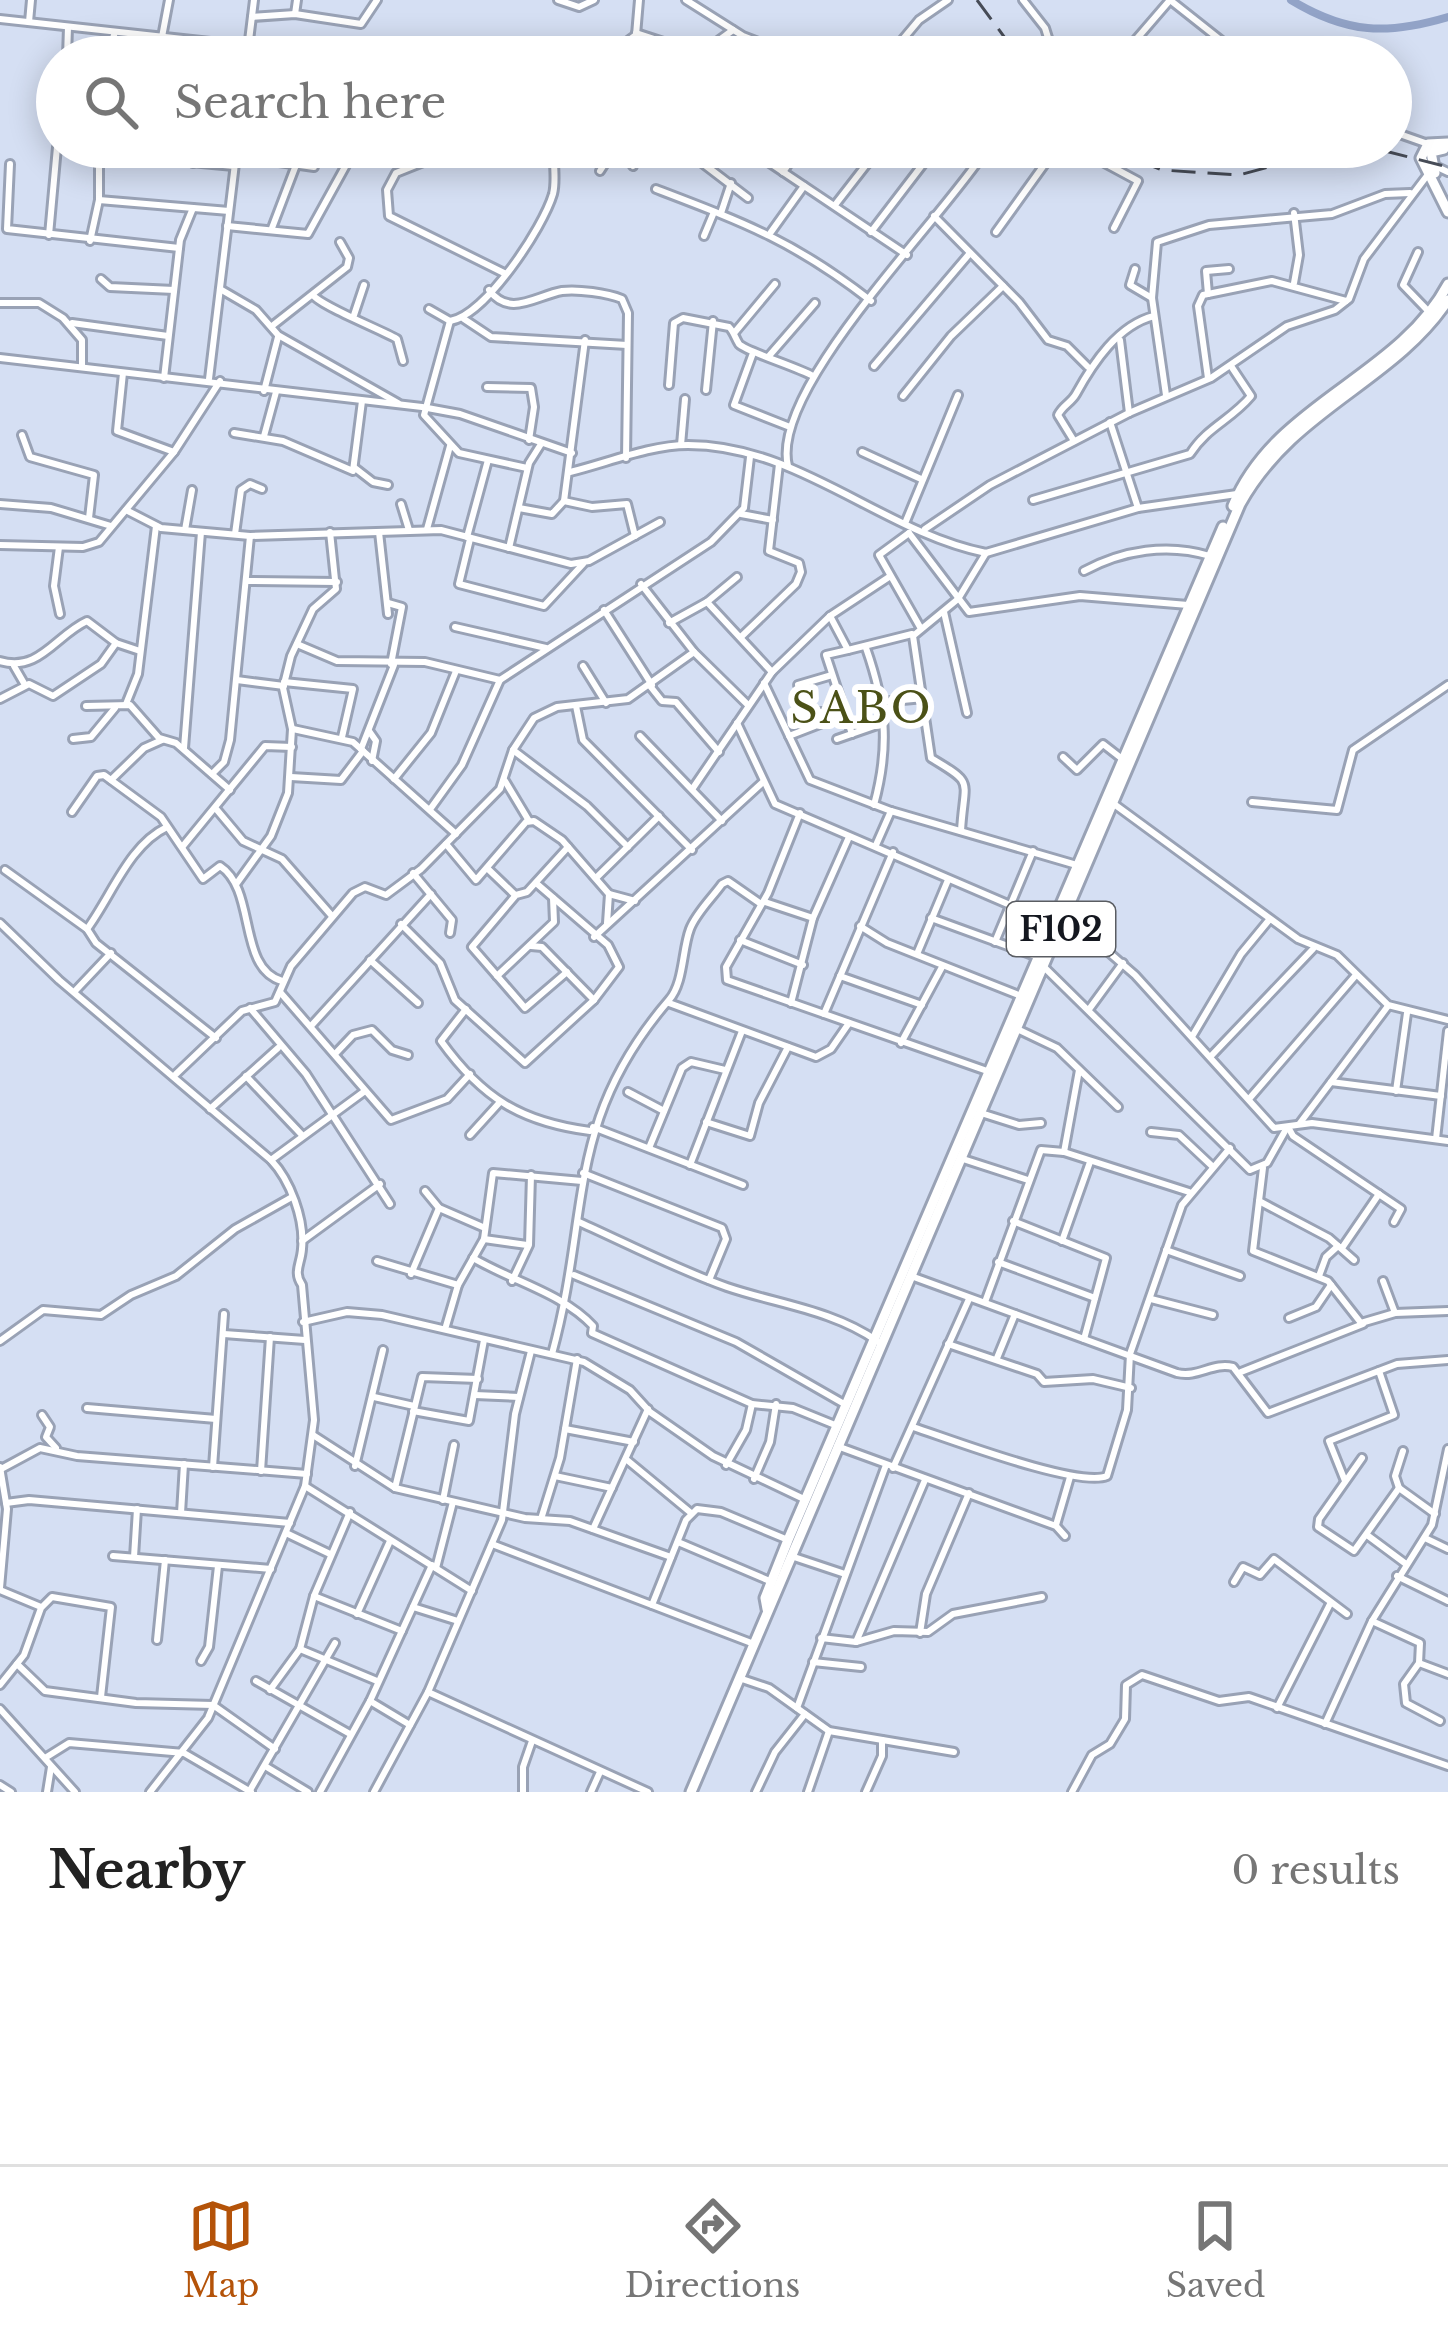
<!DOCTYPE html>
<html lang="en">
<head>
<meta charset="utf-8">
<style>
  :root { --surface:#fff; --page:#f2f2f2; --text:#222; --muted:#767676; --line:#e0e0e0; --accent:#b45309 }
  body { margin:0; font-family:"Libre Baskerville",serif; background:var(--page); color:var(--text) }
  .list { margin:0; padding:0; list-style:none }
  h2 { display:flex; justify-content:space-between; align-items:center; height:156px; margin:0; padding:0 48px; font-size:51px }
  h2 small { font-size:39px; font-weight:400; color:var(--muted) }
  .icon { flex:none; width:66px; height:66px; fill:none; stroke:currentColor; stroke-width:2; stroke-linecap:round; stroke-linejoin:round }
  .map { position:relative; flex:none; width:1448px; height:1792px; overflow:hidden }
  .search { position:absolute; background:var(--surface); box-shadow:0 6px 30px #0003; left:36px; right:36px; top:36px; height:132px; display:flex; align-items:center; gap:30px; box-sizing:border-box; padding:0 42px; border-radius:66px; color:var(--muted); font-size:45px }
  .sheet { height:372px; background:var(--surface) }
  nav { display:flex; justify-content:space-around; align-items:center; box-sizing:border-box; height:168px; border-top:3px solid var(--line); background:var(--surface); font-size:33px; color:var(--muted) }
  nav a { display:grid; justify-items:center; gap:6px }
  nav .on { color:var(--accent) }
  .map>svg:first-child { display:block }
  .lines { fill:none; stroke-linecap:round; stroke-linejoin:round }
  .river { stroke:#92a3c7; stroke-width:8 }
  .minor-casing { stroke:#99a2b5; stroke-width:12 }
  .major-casing { stroke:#99a2b5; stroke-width:15 }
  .minor { stroke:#fff; stroke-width:6 }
  .major { stroke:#fff; stroke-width:9 }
  .rail { stroke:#474c57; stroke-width:3; stroke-dasharray:24 12; stroke-linecap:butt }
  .labels { text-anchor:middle; stroke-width:12; stroke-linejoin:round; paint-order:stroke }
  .shield { fill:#fff; stroke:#5a5d62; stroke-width:3 }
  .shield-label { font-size:33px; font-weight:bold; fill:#14171f }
  .quarter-label { font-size:42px; letter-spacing:3px; fill:#4b5117; stroke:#fff }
</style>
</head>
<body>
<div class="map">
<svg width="1448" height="1792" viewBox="0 0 1448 1792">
  <rect width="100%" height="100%" fill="#d5dff3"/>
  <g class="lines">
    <path class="river" d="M1291,0C1347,34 1387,35 1448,17"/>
    <defs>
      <g id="minor">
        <path d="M558,0L579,7L594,0"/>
        <path d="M686,0L743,36L796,57"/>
        <path d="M1023,0L1045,28L1054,57"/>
        <path d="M1170,0L1242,57"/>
        <path d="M295,14L297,0"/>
        <path d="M252,17L295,14L361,24L377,0"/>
        <path d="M0,19L247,46"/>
        <path d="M29,22L31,0"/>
        <path d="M636,33L700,54"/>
        <path d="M162,37L169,0"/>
        <path d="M883,43L888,57"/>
        <path d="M249,51L287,57"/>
        <path d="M700,54L733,30"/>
        <path d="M67,57L68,27"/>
        <path d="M107,57L115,32"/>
        <path d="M247,57L254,0"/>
        <path d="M494,57L566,46L608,52"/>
        <path d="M606,57L636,35L639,0"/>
        <path d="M888,57L919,20L948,0"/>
        <path d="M1121,57L1170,0"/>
        <path d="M1391,131L1428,144"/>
        <path d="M99,147V200L229,211"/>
        <path d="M152,147L158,159L234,166"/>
        <path d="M280,147L279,162L314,167"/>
        <path d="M438,147L426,161L396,173L387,190L389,216L506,274"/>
        <path d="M591,147L612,158L627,156L633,166"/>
        <path d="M701,147L697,159L748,198"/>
        <path d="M746,147L907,255"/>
        <path d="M841,147L867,164"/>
        <path d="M1075,147L1138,181L1114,228"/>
        <path d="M193,163L194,147"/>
        <path d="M10,164L7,229L179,248"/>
        <path d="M1433,165L1448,172"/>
        <path d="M600,171L609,157"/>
        <path d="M783,172L800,147"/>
        <path d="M656,189C745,223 794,241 871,301"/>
        <path d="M835,205L880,147"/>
        <path d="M721,213L731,183"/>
        <path d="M934,216L1019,302L1048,340L1067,346L1088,367"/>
        <path d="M227,226L308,234L356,147"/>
        <path d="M272,228L296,165"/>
        <path d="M771,232L804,186"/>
        <path d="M871,232L936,147"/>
        <path d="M996,232L1057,147"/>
        <path d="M49,235L57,147"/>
        <path d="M704,236L714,212"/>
        <path d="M90,241L99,200"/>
        <path d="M1418,252L1403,285L1429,312"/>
        <path d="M1135,269L1130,285L1152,298"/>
        <path d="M101,279L110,287L174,290"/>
        <path d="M1294,283L1299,255L1294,213"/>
        <path d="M220,289L256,310L278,335L398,403"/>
        <path d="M489,290C510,318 535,296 562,291C578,289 607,293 622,299L628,313L626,458"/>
        <path d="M1208,294L1206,271L1229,269"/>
        <path d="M313,295C321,306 379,329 397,339L403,361"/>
        <path d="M0,303H39L63,318L82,340V367"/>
        <path d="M429,309L450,321C485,316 543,228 553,194C557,179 552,162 555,147"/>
        <path d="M354,315L364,285"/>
        <path d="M464,319L491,337L627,345"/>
        <path d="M450,321L424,415L459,453L527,468"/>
        <path d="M72,323L168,336"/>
        <path d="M272,326L347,267L349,258L340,242"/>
        <path d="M735,332L775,284"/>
        <path d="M1120,340L1129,413"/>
        <path d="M753,353L734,405L790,427"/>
        <path d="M769,356L815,303"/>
        <path d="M0,358L422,407L460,414L572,453"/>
        <path d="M874,366L970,253"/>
        <path d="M123,373L117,431L174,452"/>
        <path d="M164,378L180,240L193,208"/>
        <path d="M1208,378L1198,306L1203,295L1272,281L1346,301"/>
        <path d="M209,379L237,147"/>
        <path d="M669,385L674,323L683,318L729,327C734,332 735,338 739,344C745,351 797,367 813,376"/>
        <path d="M487,387L531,388L534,407L529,440"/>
        <path d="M706,390L713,321"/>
        <path d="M264,391L278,337"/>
        <path d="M1166,395L1152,298L1157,242L1209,225L1332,214L1385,194L1410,193"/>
        <path d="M903,396L951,336L1003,286"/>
        <path d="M1110,422L1138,508"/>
        <path d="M234,433L283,441L353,471L362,401"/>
        <path d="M22,435L30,457L94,475L89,518"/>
        <path d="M264,436L276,392"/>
        <path d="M1074,441L1058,415C1063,405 1071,403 1076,394C1093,363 1118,325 1154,316"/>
        <path d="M681,445L685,399"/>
        <path d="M862,452L921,479"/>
        <path d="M788,466C769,388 944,218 988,147"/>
        <path d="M355,468L373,482L388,485"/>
        <path d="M570,472C607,463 650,445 688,445C799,445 882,532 986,553L1138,508L1237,494"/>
        <path d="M1033,500L1190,454C1207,427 1231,420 1251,396L1231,366"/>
        <path d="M564,501L592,507L627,504L635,536"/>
        <path d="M0,504L51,508L111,526"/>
        <path d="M401,504L409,530"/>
        <path d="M519,508L552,514L564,501L585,340"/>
        <path d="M126,510L161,528L250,536L441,530L571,564L589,561L660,522"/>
        <path d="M741,514L773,520"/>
        <path d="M906,521L958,395"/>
        <path d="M427,529L450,446"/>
        <path d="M925,529L990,485L1129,413L1211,378L1287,326L1335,310L1349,299L1364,259L1429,173"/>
        <path d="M185,530L192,490"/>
        <path d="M379,532L388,614"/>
        <path d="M909,533L969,612L1080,596L1188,605"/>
        <path d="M909,533L879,555L920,627"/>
        <path d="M235,534L241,490L250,484L262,489"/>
        <path d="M467,537L488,460"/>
        <path d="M470,539L459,584L544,606L583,564"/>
        <path d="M0,545L83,547L99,542L174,452L220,381"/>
        <path d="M59,547L54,586L60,614"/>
        <path d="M509,548L529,463L541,444"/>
        <path d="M1084,571C1123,550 1168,543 1210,556"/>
        <path d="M246,581L337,582"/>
        <path d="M641,584L694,652L748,705"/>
        <path d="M707,602L772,672"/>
        <path d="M388,603L402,607L391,664"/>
        <path d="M604,610L652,685"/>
        <path d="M944,612L967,713"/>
        <path d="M830,616L848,650L912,634"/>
        <path d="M669,623L707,602L737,577"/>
        <path d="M455,627L546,648"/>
        <path d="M742,636L796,584L801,572L799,563L769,551L779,464"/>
        <path d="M297,644L337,661L425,662L500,680"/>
        <path d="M866,648C886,705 890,746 874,805"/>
        <path d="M848,650L826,655L852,734"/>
        <path d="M0,661C39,673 56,635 87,621L116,643L140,651"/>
        <path d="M14,666L25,685"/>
        <path d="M583,666L606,703"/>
        <path d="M237,680L284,686"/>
        <path d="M284,682L353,689L342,737"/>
        <path d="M764,683L810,780L891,811L1080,866"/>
        <path d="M798,685L832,675"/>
        <path d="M650,686L662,701L676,702L719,752"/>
        <path d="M0,699L29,684L53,696L101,664L116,643"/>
        <path d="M881,702L924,698"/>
        <path d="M126,704L138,674L156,526"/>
        <path d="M86,706L130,705L159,738L176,743L230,790"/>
        <path d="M576,706L583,740L692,850"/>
        <path d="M737,723L775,804L1010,905"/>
        <path d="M293,729L353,742L456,834"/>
        <path d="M369,731L376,741L372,761"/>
        <path d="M640,736L722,821"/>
        <path d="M789,736L820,724L821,712"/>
        <path d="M73,739L91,737L115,708"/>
        <path d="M837,739L883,723"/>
        <path d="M184,748L201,532"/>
        <path d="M361,749L394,665"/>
        <path d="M513,750L587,806L628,847"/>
        <path d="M1063,757L1077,770L1103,744L1121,758"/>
        <path d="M212,774L224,762L230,740L250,536"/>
        <path d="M291,777L341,780L363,751"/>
        <path d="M394,779L431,733L456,671"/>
        <path d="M111,780L144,748L162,740"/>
        <path d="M505,781L529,821"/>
        <path d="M693,788L772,672L830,616L889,577"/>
        <path d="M1252,802L1337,810L1353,750L1448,685"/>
        <path d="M1114,804L1298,939L1337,955L1388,1005L1448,1020"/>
        <path d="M431,808L462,765L500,680L711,542L744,508L750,457"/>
        <path d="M217,810L243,841L282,859L332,916"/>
        <path d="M72,812L97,776L104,775L161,817L203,879L220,866C257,890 237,968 282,981"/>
        <path d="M800,813L768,893L726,967L727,980L990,1072"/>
        <path d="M961,831C964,778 976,785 931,758L913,636L958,599L986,553"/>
        <path d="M446,844L476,880L526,822L534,821L562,840L609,894L607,923"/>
        <path d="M876,845L891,811"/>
        <path d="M183,846L265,746L292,747"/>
        <path d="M487,868L515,895"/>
        <path d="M5,870L87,929L96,943L216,1038"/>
        <path d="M413,873L452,920L450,933"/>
        <path d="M596,878L659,816"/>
        <path d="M237,883L271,836L288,793L292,729L283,688L291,656L313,609L336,589L330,532"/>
        <path d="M609,894L635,901"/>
        <path d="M765,902L813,918"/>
        <path d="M1067,916L1135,975L1274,1128L1312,1123L1448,1141"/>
        <path d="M931,918L1038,957"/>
        <path d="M0,923L59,980L271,1160C290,1180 305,1219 302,1249C301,1264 293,1272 302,1285L314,1420L305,1486L208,1718L150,1792"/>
        <path d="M401,924L440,963L455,1000L525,1063L594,1000L619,967L608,945L536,883"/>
        <path d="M860,926L887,943L1021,996"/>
        <path d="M87,929C112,895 129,845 167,827"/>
        <path d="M594,937L763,782"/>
        <path d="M740,940L803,965"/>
        <path d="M995,942L1033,851"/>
        <path d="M531,946L542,947L594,1000"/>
        <path d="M917,954L948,880"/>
        <path d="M370,960L418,1003"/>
        <path d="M1045,968L1250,1170L1267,1163L1285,1131"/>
        <path d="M567,972L525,1008L472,947L516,895L527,892L568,847"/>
        <path d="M497,976L554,922L553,898"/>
        <path d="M840,976L922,1005"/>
        <path d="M76,990L111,953"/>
        <path d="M280,992L391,1120L447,1099L470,1074"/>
        <path d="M669,1003L816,1057L831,1049L849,1023"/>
        <path d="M791,1003L813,918L849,837"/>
        <path d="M250,1008L306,1074L390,1204"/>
        <path d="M1090,1008L1123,963"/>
        <path d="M466,1009L441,1041C482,1098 521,1122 590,1131"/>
        <path d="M824,1014L893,852"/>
        <path d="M311,1026L431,894"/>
        <path d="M1017,1029L1057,1048L1118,1107"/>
        <path d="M1193,1035L1241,954L1269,920"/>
        <path d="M901,1043L942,967"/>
        <path d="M335,1054L353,1035L372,1030L392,1050L408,1055"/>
        <path d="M1212,1055L1313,949"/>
        <path d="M176,1074L242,1011L275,1002L291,966L353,893L365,887L386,895L421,869L500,789L513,750L534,718L557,707L628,699L694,652"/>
        <path d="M246,1076L301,1134"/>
        <path d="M1331,1082L1441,1096"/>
        <path d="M1396,1091L1407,1013"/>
        <path d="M628,1092L664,1111"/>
        <path d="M1249,1099L1356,975"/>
        <path d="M210,1109L278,1048"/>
        <path d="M981,1113L1019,1125L1041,1123"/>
        <path d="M706,1122L750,1136L759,1103L788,1047"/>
        <path d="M1300,1123L1388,1006"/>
        <path d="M593,1127L743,1185"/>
        <path d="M1288,1127L1293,1136L1401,1209L1394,1222"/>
        <path d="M1151,1132L1179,1135L1213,1167"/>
        <path d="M470,1135L500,1102"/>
        <path d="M1436,1139L1448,1031"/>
        <path d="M649,1148L682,1068L691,1062L725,1070"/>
        <path d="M1064,1152L1079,1070"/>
        <path d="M963,1159L1028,1180"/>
        <path d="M271,1160L365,1091"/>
        <path d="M690,1165L742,1031"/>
        <path d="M1263,1168L1259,1201L1329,1238L1354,1260"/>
        <path d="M583,1173L722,1228L726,1239L709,1280"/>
        <path d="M425,1191L439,1208L485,1228"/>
        <path d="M1259,1201L1253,1251L1328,1281L1361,1323L1395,1313L1448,1311"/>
        <path d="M1013,1221L1106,1258L1084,1339"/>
        <path d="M579,1222C628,1244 676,1269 727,1287C777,1304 833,1310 877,1341"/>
        <path d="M484,1239L527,1245"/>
        <path d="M302,1241L380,1184"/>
        <path d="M1062,1241L1090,1162"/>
        <path d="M1342,1248L1379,1194"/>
        <path d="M1166,1250L1240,1276"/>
        <path d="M473,1258C514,1282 562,1293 593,1326L592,1333L752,1404L793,1408L835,1425"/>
        <path d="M377,1261L458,1285"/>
        <path d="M998,1262L1095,1298"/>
        <path d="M411,1274L439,1208"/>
        <path d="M574,1275L736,1342L846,1405"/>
        <path d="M911,1276L1177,1373C1198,1378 1213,1362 1233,1367L1268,1413L1397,1364L1448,1360"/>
        <path d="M1319,1276L1326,1257L1338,1246"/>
        <path d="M512,1281L529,1245L531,1175"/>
        <path d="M1383,1281L1395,1313"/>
        <path d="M1151,1299L1213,1315"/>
        <path d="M985,1302L1041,1150L1064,1152L1189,1192"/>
        <path d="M1289,1318L1316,1307L1331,1285"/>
        <path d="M303,1322L347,1312L382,1315L584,1362L630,1390L650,1412L713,1456L806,1500"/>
        <path d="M446,1326L458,1285L484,1239L493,1173L582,1181"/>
        <path d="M224,1334L305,1340"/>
        <path d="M0,1341L43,1310L101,1315L131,1295L176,1276L235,1229L292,1197"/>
        <path d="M948,1344L1037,1374L1044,1382L1093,1379L1131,1388"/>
        <path d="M552,1354C591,1212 564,1122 669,1000C684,983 682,950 690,929C696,913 712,898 722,884L728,881L761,904"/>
        <path d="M997,1358L1015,1314"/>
        <path d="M1241,1372L1363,1324"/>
        <path d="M475,1395L519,1397"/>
        <path d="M374,1397L414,1406"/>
        <path d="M87,1408L216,1419"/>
        <path d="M413,1411L469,1421L484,1340"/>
        <path d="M42,1415L50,1427L46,1437L56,1448"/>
        <path d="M913,1427C950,1439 1078,1488 1107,1476L1127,1410L1130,1354L1182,1205L1230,1148"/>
        <path d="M565,1429L634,1442"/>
        <path d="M313,1435L395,1488L525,1518L570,1521L671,1557"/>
        <path d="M837,1446L1056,1526L1065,1536"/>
        <path d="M1362,1458L1319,1519L1318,1527L1354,1551L1399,1488L1435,1514"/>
        <path d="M627,1460L691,1513"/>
        <path d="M726,1465L746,1430L752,1404"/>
        <path d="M355,1466L383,1350"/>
        <path d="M0,1467L7,1509L0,1588"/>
        <path d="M213,1467L224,1314"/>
        <path d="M893,1468L969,1299"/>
        <path d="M1,1469L40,1448L77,1456L307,1474"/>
        <path d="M261,1471L270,1337"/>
        <path d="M555,1476L612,1488"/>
        <path d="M754,1479L770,1442L776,1404"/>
        <path d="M1345,1481L1329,1441L1394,1415L1379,1371"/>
        <path d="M305,1486L472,1591"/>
        <path d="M395,1488L422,1377L478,1379"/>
        <path d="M1399,1488L1395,1476L1403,1451"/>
        <path d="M443,1500L454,1445"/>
        <path d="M6,1503L29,1500L290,1523"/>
        <path d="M350,1512L314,1596L402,1631"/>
        <path d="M181,1513L184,1464"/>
        <path d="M541,1519L560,1458L577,1359"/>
        <path d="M1056,1525L1070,1477"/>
        <path d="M593,1529L648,1409"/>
        <path d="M286,1533L330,1554"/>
        <path d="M1367,1535L1406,1564"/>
        <path d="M1425,1538L1448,1549"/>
        <path d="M678,1542L772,1582"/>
        <path d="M492,1544L754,1644"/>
        <path d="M113,1556L271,1569"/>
        <path d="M791,1556L845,1574"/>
        <path d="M134,1557L137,1509"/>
        <path d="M436,1568L453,1502"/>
        <path d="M1397,1576L1448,1601"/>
        <path d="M1234,1582L1243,1567L1260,1575L1274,1559L1347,1614"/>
        <path d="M0,1590L41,1607"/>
        <path d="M652,1605L686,1520L697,1509L721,1512L788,1540"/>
        <path d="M413,1607L458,1621"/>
        <path d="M357,1614L390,1541"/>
        <path d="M1372,1621L1420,1643L1419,1663L1404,1684L1406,1703L1440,1721"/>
        <path d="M920,1633L926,1594L969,1493"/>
        <path d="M821,1638L856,1642L894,1631L928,1632L953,1614L1042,1597"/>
        <path d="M157,1640L165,1560"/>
        <path d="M856,1642L925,1480"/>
        <path d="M300,1649L314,1596"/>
        <path d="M201,1661L209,1647L218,1566"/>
        <path d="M813,1662L861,1667"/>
        <path d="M1419,1663L1448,1674"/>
        <path d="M17,1664L45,1691L136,1703L213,1705L275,1749"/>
        <path d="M739,1678L769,1688L829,1731L954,1752"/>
        <path d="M256,1681L350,1734"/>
        <path d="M0,1685L24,1655L41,1608L52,1597L111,1607L101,1697"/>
        <path d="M270,1690L300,1649L377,1681"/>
        <path d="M428,1692L648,1792"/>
        <path d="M370,1701L410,1725"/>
        <path d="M797,1708L886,1465"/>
        <path d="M1277,1708L1330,1604"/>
        <path d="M0,1709L75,1792"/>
        <path d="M1325,1724L1372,1621L1432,1525L1448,1449"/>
        <path d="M45,1758L69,1743L184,1753L251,1792"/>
        <path d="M265,1766L308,1792"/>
        <path d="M0,1785L11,1792"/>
        <path d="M47,1792L51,1767"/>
        <path d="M249,1792L335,1643"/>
        <path d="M320,1792L370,1701L432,1565"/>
        <path d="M374,1792L428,1692L502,1520L515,1414L531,1351"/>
        <path d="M523,1792V1767L532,1741"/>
        <path d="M591,1792L600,1772"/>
        <path d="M756,1792L775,1752L805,1714"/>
        <path d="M808,1792L829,1731"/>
        <path d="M866,1792L882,1756V1740"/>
        <path d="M1072,1792L1092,1755L1110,1744L1125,1719L1126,1685L1142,1675L1219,1701L1249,1697L1448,1766"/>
      </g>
      <g id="major">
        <path d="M1448,143L1428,144L1421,158L1448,212"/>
        <path d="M1435,173L1431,152L1444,149"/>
        <path d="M1233,506C1275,403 1398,378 1448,284"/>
        <path d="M767,1609L765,1598L788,1540L1223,527"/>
        <path d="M691,1792L1240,504C1293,408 1393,383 1448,300"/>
      </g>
    </defs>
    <use href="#minor" class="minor-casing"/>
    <use href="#major" class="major-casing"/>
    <use href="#minor" class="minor"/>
    <use href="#major" class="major"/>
    <g class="rail">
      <path d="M977,0L1019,57"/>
      <path d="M1104,147L1162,170L1239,175L1325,152L1373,148L1448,167"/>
    </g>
  </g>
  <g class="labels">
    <rect class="shield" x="1007" y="902" width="108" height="54" rx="9"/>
    <g class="shield-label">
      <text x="1061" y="941">F102</text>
    </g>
    <g class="quarter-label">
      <text x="862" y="723">SABO</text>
    </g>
  </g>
</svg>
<div class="search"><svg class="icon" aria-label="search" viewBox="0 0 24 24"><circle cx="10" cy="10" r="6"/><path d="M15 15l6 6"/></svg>Search here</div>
</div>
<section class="sheet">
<h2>Nearby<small>0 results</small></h2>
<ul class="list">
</ul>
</section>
<nav>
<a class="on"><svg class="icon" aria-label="map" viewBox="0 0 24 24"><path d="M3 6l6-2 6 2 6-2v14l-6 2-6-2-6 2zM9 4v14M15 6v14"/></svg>Map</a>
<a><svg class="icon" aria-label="directions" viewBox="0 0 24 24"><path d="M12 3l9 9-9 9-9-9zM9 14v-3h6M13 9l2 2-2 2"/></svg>Directions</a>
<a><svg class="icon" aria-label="saved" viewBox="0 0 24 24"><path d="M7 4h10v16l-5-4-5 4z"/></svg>Saved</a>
</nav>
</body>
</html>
